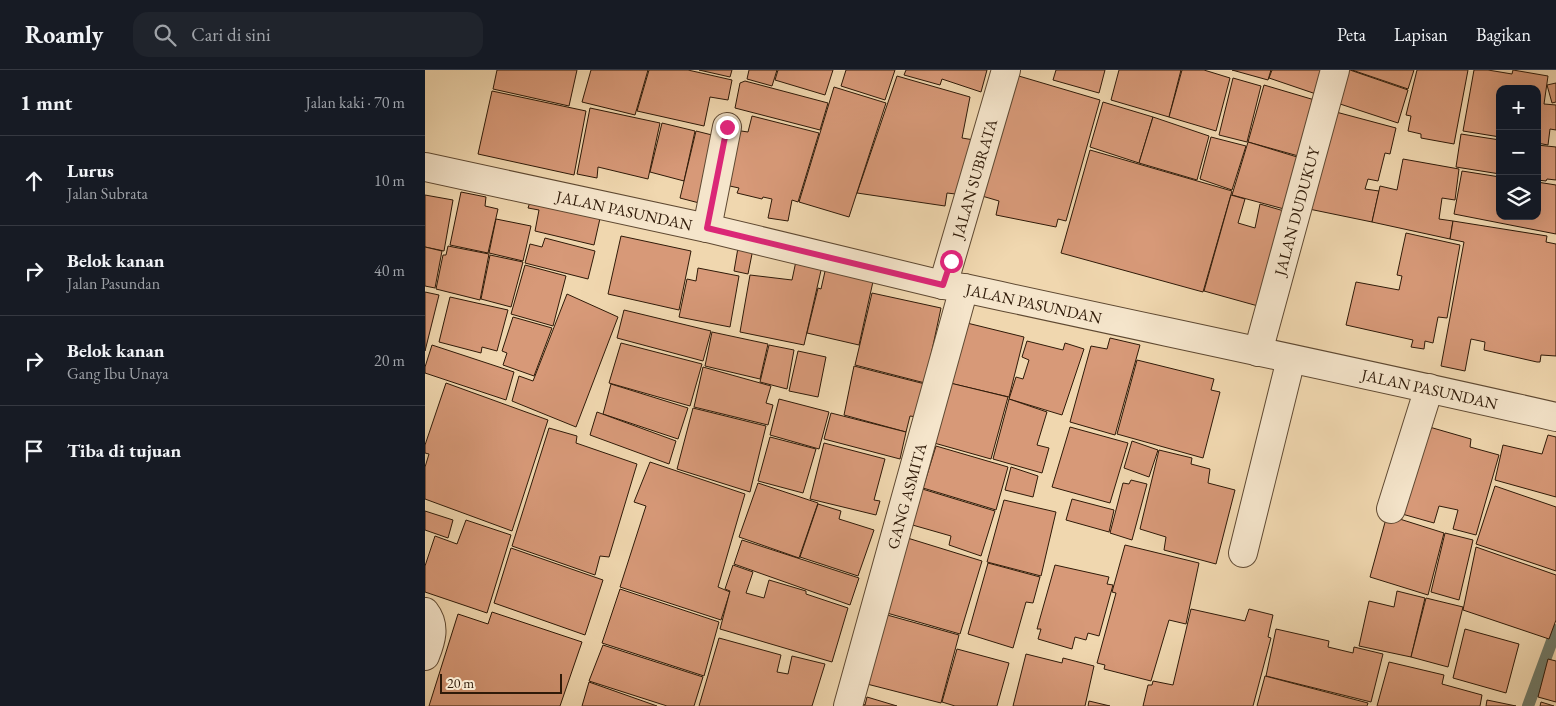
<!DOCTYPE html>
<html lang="id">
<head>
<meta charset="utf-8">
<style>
  :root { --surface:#171b24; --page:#20242c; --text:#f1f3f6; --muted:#9ea1a6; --line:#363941 }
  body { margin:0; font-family:"EB Garamond",serif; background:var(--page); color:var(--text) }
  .controls { position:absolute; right:15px; top:15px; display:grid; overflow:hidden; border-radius:10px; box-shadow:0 5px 20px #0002 }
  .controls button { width:45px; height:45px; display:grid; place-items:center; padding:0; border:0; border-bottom:1px solid var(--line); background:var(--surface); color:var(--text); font:25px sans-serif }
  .scale { position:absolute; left:15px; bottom:12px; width:122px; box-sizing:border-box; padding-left:5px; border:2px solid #2f1a08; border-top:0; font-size:14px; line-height:18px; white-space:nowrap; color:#2f1a08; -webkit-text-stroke:4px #f5e5cb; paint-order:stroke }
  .stop { position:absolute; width:15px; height:15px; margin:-11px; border:4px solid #db2777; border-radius:50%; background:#fff }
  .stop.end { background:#db2777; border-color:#fff; box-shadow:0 1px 5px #0008 }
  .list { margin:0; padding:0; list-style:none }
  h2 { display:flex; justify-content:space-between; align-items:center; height:65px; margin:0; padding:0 20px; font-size:21px }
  h2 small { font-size:16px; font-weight:400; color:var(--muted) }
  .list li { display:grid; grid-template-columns:32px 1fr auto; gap:15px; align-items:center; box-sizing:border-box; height:90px; padding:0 20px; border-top:1px solid var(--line) }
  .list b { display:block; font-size:19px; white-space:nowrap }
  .list p { margin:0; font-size:16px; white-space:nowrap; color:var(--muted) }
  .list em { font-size:16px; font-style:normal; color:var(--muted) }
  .icon { flex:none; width:28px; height:28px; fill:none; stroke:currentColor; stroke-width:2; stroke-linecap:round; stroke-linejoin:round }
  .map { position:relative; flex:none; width:1131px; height:636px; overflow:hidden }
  header { display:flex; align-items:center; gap:30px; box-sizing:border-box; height:70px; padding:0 25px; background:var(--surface); border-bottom:1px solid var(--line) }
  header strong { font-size:24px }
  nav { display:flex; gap:28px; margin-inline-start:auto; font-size:18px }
  .search { width:350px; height:45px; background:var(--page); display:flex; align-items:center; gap:12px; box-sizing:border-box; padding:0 18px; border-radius:15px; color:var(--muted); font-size:19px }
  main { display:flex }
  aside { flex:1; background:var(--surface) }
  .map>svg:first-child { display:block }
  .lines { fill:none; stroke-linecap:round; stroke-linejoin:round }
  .stream { stroke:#707a68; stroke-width:12 }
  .building { fill:#d79978; stroke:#2f1a08 }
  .minor-casing { stroke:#5f4932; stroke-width:30 }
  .minor { stroke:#f5e5cb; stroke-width:28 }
  .route { stroke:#db2777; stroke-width:6 }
  .labels { text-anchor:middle; stroke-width:4; stroke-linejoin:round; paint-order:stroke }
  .street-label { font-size:16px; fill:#2f1a08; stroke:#f5e5cb }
</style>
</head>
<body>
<header>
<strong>Roamly</strong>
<div class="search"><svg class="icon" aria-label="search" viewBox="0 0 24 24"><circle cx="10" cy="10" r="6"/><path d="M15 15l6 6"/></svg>Cari di sini</div>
<nav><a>Peta</a><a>Lapisan</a><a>Bagikan</a></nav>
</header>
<main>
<aside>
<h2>1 mnt<small>Jalan kaki · 70 m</small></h2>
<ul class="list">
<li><svg class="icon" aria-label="ahead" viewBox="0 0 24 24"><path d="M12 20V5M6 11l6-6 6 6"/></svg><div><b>Lurus</b><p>Jalan Subrata</p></div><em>10 m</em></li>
<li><svg class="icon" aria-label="right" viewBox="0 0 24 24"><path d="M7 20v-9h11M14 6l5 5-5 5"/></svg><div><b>Belok kanan</b><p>Jalan Pasundan</p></div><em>40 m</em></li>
<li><svg class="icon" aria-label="right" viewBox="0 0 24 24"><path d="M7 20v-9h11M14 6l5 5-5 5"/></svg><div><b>Belok kanan</b><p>Gang Ibu Unaya</p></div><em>20 m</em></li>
<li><svg class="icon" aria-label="arrive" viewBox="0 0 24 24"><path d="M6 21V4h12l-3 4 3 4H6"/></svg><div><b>Tiba di tujuan</b></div></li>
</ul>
</aside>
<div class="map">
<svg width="1131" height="636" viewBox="0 0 1131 636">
  <rect width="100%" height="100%" fill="#f0d7af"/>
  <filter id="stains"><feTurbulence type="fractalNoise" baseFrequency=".004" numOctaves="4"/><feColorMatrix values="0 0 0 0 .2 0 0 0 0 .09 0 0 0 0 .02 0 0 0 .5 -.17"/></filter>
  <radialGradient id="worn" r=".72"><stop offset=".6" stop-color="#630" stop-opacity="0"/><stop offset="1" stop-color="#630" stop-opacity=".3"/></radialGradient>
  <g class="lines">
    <path class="stream" d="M1103,636L1131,560"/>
  </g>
  <g class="building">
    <path d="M72,0H152L144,36L68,19Z"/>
    <path d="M166,0H223L210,45L157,32Z"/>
    <path d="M224,0H263L307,10L303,30L285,27L279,56L212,41Z"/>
    <path d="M274,0H307L305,7Z"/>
    <path d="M324,0H352L347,16L322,9Z"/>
    <path d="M353,0H408L400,25L350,10Z"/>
    <path d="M421,0H470L460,30L416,16Z"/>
    <path d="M481,0H562L556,22L517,9L515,15L479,5Z"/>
    <path d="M631,0H680L674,23L628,10Z"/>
    <path d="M694,0H756L744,47L686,30Z"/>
    <path d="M757,0H779L805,8L791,61L744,47Z"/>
    <path d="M807,0H846L843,10Z"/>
    <path d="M847,0H901L894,25L844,8Z"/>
    <path d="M919,0H925L983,20L973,53L909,32Z"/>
    <path d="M927,0H989L983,19Z"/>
    <path d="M992,0H1043L1029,74L996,68V64L983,61L986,46L981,45Z"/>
    <path d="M1049,0H1063L1087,4L1088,0L1123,6L1119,34L1131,35V60L1125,59L1123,75L1112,73V19H1075V67L1038,61Z"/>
    <path d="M587,4L675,30L641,151L633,149L631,157L571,145L574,131L557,126Z"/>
    <path d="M472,6L545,27L537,68L549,70L539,125L522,123L520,136L432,123Z"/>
    <path d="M808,8L836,16L822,72L794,65Z"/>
    <path d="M320,11L403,33L395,60L310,38L315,13Z"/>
    <path d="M1131,13V32L1127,33L1122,15Z"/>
    <path d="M839,15L893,31L877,87L823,72Z"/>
    <path d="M409,17L461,33L424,147L374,132Z"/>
    <path d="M67,21L161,41L149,105L53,84Z"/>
    <path d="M678,32L728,47L714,93L665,77Z"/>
    <path d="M165,38L235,53L223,109L173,97L172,108L152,104Z"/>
    <path d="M911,42L971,58L965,84L960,83L953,111L943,109L940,119L954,121L947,152L884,139Z"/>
    <path d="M327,46L394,63L373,132L367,130L363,151L343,148L347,129L338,127L337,129L312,123L314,118L291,113L303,59L323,62Z"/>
    <path d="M728,47L784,66L772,110L714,93Z"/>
    <path d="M237,53L270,61L259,111L225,102Z"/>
    <path d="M271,61L299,68L282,135L255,128Z"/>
    <path d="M1036,64L1075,70V104L1031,97Z"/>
    <path d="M786,67L821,76L807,120L775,109Z"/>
    <path d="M823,72L882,90L859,139L807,125Z"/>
    <path d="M1112,75L1131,77V110L1122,109L1121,111L1112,110Z"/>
    <path d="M665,80L807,121L778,222L636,183Z"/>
    <path d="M978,89L1034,99L1030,130L1017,128L1014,149L1028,151L1025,169L947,152L955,116L972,120Z"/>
    <path d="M1037,101L1075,107V146H1112V112L1131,115V164L1029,144Z"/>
    <path d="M36,122L61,127L60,136L73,139L63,183L25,175Z"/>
    <path d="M0,125L28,130L19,181L0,177Z"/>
    <path d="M806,125L820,129L813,153L830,158L835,134L859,141L833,236L779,221Z"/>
    <path d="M106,129L176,144L169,175L110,161L114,140L103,138Z"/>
    <path d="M71,149L106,156L98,191L64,183Z"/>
    <path d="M1028,151L1122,166L1121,172L1131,174V286L1116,285L1115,292H1112L1059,280L1060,272L1046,269L1040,301L1016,296L1039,172L1025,169Z"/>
    <path d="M981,163L1035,175L1022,248L1013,247L1008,273L1000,271L999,279L986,277L988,270L921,255L931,212L974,220L977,206L972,205Z"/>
    <path d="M196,166L266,181L254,240L183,224Z"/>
    <path d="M120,168L170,181L163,209L100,193L105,174L117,177Z"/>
    <path d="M314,172L329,174L323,204L309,201Z"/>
    <path d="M23,176L64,184L55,230L11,219L18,185H21Z"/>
    <path d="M0,177L17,181L10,218L0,216Z"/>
    <path d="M65,185L98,192L86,237L56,229Z"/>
    <path d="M371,191L397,196L379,275L315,262L325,205L367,210Z"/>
    <path d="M100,195L141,206L128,256L86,244Z"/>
    <path d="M401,197L449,207L434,275L382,263L393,218L396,219Z"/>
    <path d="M273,198L314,206L305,257L254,247L262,209L271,211Z"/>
    <path d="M0,222L14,225L0,281Z"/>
    <path d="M447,223L516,238L500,313L430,295Z"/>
    <path d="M142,224L193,247L151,357L87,331L94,306L108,311Z"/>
    <path d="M25,227L83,240L72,281L57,277L56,283L14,272Z"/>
    <path d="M199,240L286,261L278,291L192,268Z"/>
    <path d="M88,247L127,258L109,306L78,295L82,283L77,281Z"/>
    <path d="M542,253L599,267L584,327L520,312Z"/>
    <path d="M287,262L343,274L335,309L280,296Z"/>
    <path d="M685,268L715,275L690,365L645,352L666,276L682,279Z"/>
    <path d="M602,271L638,280L640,273L659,279L637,345L584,329L591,307L598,309L604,290L597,287Z"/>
    <path d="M196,273L277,294L265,336L184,313Z"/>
    <path d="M7,275L89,302L81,330L0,303V297Z"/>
    <path d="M344,275L369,280L362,319L335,312Z"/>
    <path d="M373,281L401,287L393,327L364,321Z"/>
    <path d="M712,290L789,309L786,320L795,322L778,388L692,364Z"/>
    <path d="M429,296L500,314L492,347L485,346L481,362L419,345Z"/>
    <path d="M278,297L346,316L341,333L348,335L343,355L269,337Z"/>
    <path d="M521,312L583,327L566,389L502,371Z"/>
    <path d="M21,313L123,350L87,461L0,429V397L4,384L0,383V375Z"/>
    <path d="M186,314L263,338L253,369L178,344Z"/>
    <path d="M354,329L404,342L394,379L345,365Z"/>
    <path d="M584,329L622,342L612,375L624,378L617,403L568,389Z"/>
    <path d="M268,338L341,356L325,422L252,399Z"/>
    <path d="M172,342L251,371L244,394L165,365Z"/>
    <path d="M406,343L481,362L475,389L399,369Z"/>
    <path d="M994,354L1046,369L1045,377L1074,385L1051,465L1028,459L1033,440L1014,436L1009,453L970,442Z"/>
    <path d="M645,357L703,373L685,433L627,417Z"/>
    <path d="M124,358L152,366L151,373L212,394L184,487L175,486L170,505L87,476Z"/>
    <path d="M1123,365L1131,367V427L1070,410L1078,375L1117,384Z"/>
    <path d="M345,367L391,379L378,423L333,411Z"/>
    <path d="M707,371L733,380L724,407L699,398Z"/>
    <path d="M399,373L460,389L449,430L455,431L451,445L385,429Z"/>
    <path d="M511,376L583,397L571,440L498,418Z"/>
    <path d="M734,380L767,388L766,394L785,399L783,413L810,420L791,494L739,480L741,467L715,459Z"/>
    <path d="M225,392L320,424L293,517L305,522L296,550L195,517L221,436L209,432Z"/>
    <path d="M586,397L613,406L608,427L580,420Z"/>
    <path d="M706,410L722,414L707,470L685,463L698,413L704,414Z"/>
    <path d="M333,413L393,433L374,488L314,467Z"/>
    <path d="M1070,416L1131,437V501L1051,474Z"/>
    <path d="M494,418L570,441L556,486L524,475L526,466L484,454Z"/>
    <path d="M647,429L689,440L684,462L641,450Z"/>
    <path d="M579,430L631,442L616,506L562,492Z"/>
    <path d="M393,434L416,441L414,449L449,460L433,506L375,487Z"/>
    <path d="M0,441L28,450L23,468L0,460Z"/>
    <path d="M962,445L1019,463L1003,525L945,507Z"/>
    <path d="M41,450L86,465L62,543L0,522V496L10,466L32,474Z"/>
    <path d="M1020,463L1048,470L1034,530L1006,522Z"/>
    <path d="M476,466L557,491L535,564L455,541Z"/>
    <path d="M317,470L434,508L425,535L309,494Z"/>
    <path d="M700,475L774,493L761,554L744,550L726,611L679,599L680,595L672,593L691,523L687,522Z"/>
    <path d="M1051,477L1131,505V550L1124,569L1038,540Z"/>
    <path d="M86,478L178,510L160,565L69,533Z"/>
    <path d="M563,493L615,507L608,533L601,532L588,578L543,564Z"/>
    <path d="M308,495L328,502L321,523L339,528L344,510L381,521V524L423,538L407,592L295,559L305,521L300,519Z"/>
    <path d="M630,495L684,507L682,514L688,515L674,566L663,563L661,570L650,567L647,579L613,569L616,559H612Z"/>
    <path d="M195,519L294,552L279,606L177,573Z"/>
    <path d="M972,521L1000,528L986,587L934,576L944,531L969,537Z"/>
    <path d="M1001,528L1038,537L1023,597L986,587Z"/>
    <path d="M766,539L820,551L824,539L848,545L843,567L846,568L828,636H718L723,615H727L728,611L748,615Z"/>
    <path d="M67,542L157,572L135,636H4L33,544L63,554Z"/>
    <path d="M455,543L534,565L516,633L438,613Z"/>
    <path d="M851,559L904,571L903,577L928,583L929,577L958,584L946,632L841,606Z"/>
    <path d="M1040,559L1094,574L1081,623L1028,608Z"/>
    <path d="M294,568L356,585L352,602L363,604L367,586L400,594L387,636H274Z"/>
    <path d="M178,575L278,607L269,636H242L164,611Z"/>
    <path d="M532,579L584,593L572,636H530L517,632Z"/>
    <path d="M601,584L637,593L638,588L669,596L660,636H588Z"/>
    <path d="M1123,589L1131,591V632L1113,627Z"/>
    <path d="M964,592L1019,605L1017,614L1057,625L1055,636H952Z"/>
    <path d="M840,606L943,633L942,636H832Z"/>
    <path d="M164,612L232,636H157Z"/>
    <path d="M442,627L472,636H435L436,633L440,635Z"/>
    <path d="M1062,630L1091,636H1061Z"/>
    <path d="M664,631L685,636H663Z"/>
    <path d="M1116,632L1129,636H1115Z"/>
  </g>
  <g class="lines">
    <defs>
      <g id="minor">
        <path id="s1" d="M0,97L282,158L518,215L539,218C736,261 934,302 1131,347"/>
        <path d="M282,158L302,57"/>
        <path id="s2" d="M518,215L581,0"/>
        <path id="s3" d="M833,282L910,0"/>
        <path d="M966,439L1004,318"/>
        <path d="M818,483L866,289"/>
        <path d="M0,542C11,556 6,571 0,586"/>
        <path id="s4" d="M423,636L539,218"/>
      </g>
    </defs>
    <use href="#minor" class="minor-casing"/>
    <use href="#minor" class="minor"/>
  </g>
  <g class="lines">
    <path class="route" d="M302,57L282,158L518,215L526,191"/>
  </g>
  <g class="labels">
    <g class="street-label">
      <text dy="6" stroke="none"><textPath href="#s2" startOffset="111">JALAN SUBRATA</textPath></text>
      <text dy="6" stroke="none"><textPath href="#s1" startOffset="204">JALAN PASUNDAN</textPath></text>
      <text dy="6" stroke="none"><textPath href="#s3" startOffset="146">JALAN DUDUKUY</textPath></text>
      <text dy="6" stroke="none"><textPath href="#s1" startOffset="624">JALAN PASUNDAN</textPath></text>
      <text dy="6" stroke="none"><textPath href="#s1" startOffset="1029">JALAN PASUNDAN</textPath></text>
      <text dy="6" stroke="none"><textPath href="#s4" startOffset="218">GANG ASMITA</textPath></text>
    </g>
  </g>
  <rect width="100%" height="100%" filter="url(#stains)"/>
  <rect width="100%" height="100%" fill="url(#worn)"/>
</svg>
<div class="controls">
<button>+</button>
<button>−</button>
<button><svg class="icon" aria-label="layers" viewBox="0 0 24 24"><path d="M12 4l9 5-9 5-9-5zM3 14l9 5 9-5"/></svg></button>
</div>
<div class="scale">20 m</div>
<div class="stop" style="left:526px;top:191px"></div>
<div class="stop end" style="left:302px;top:57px"></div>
</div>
</main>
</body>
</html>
